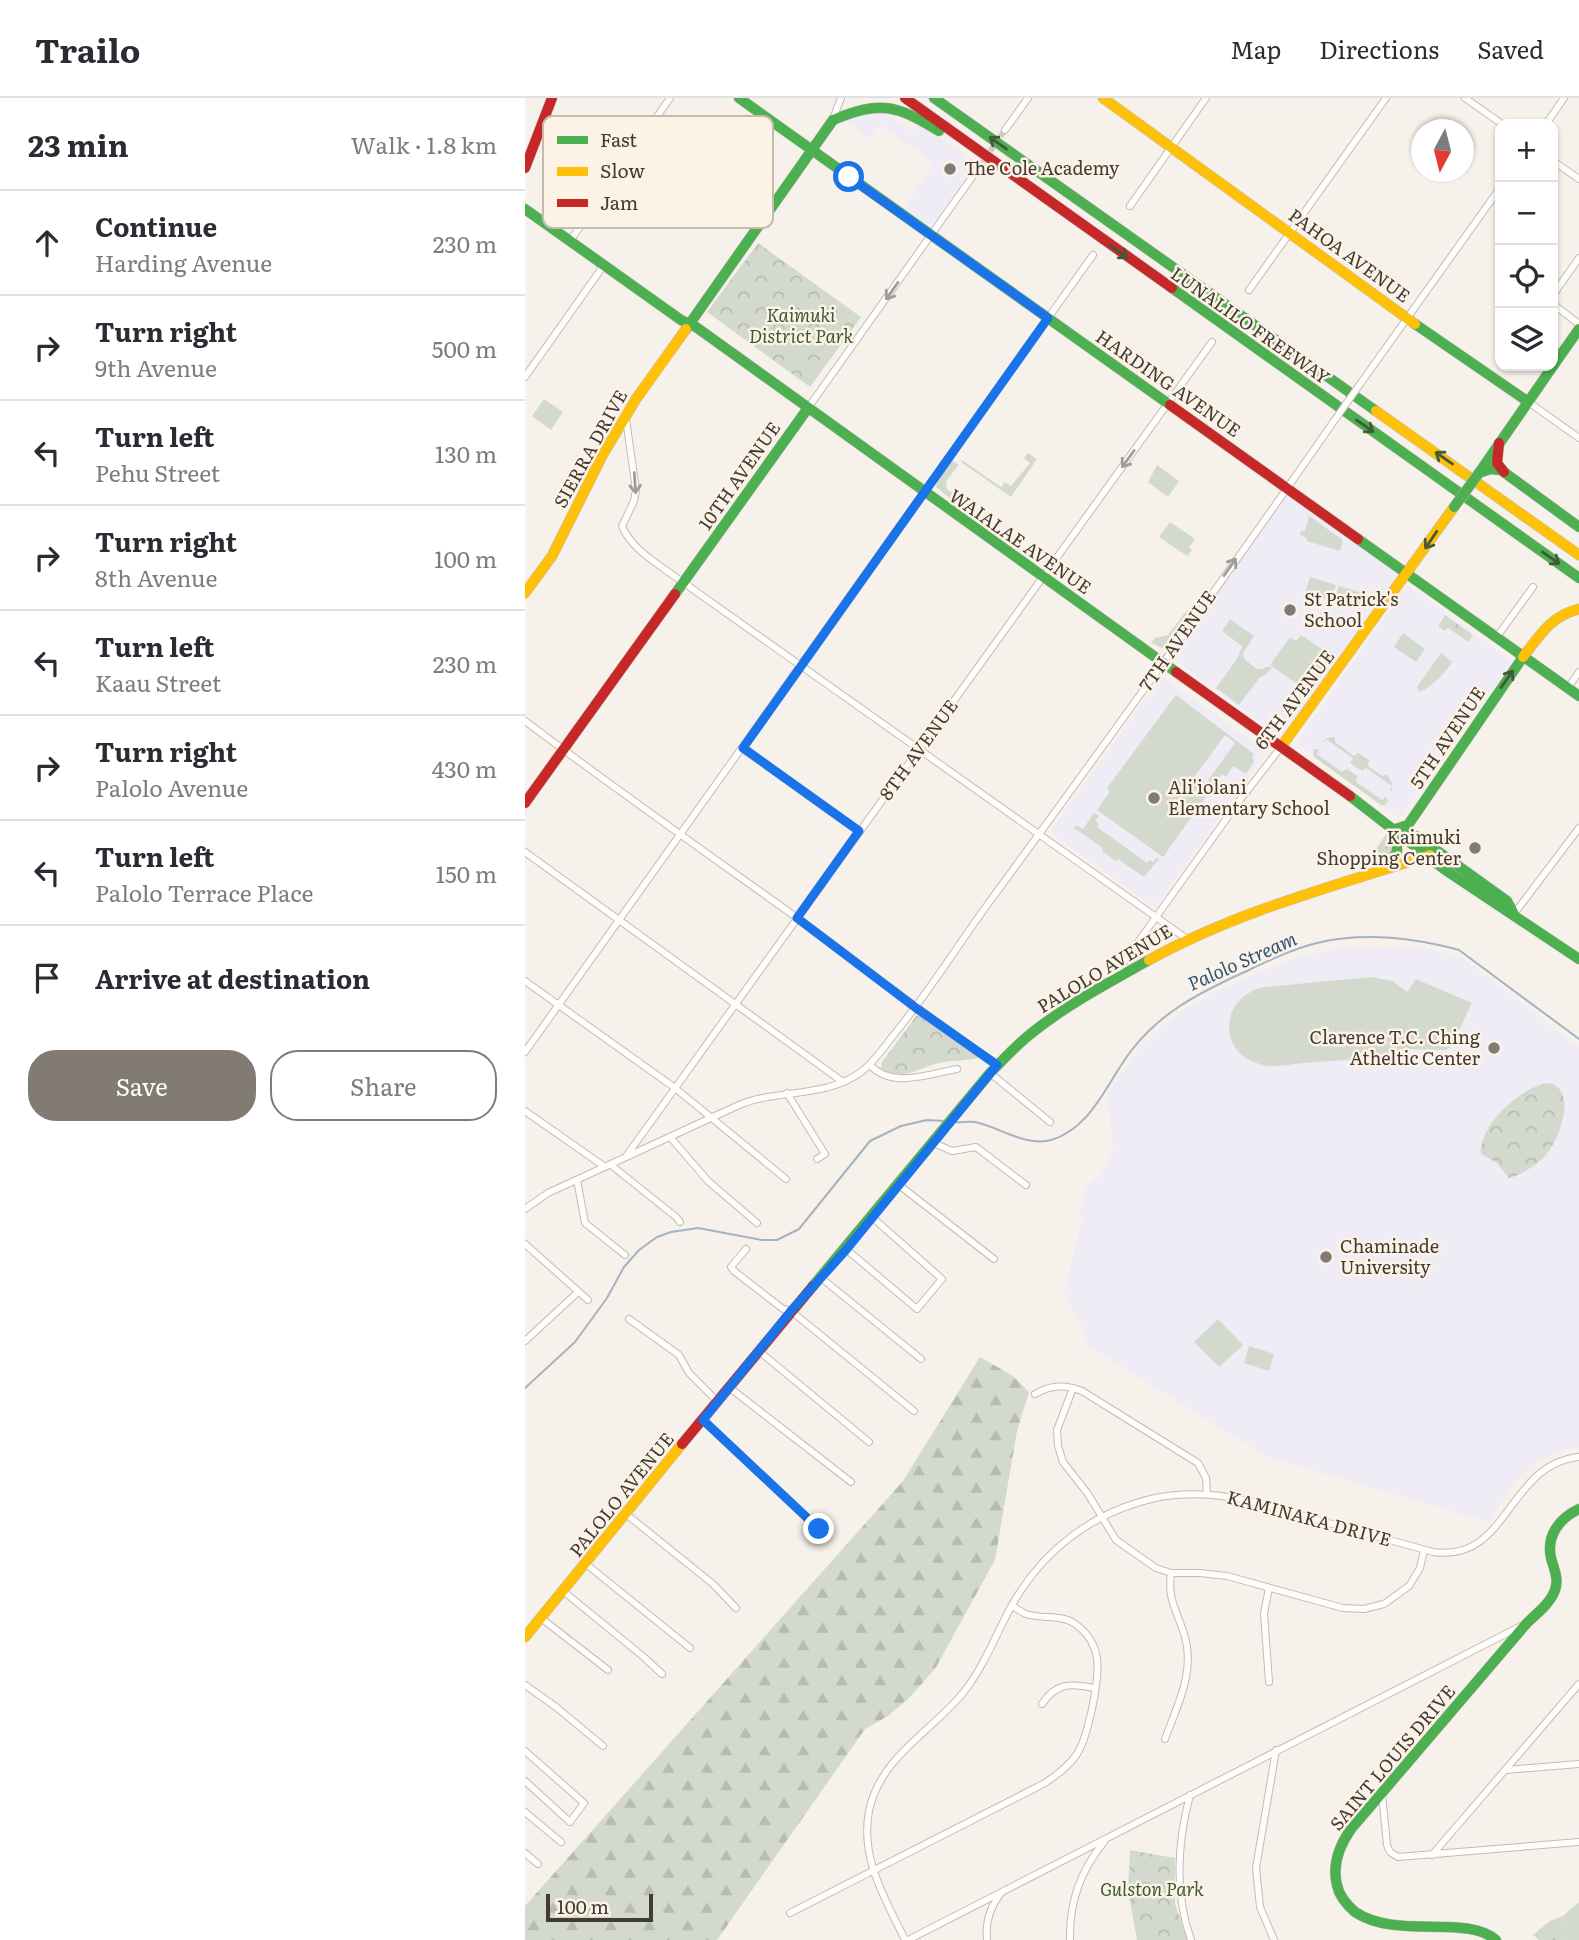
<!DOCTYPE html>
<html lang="en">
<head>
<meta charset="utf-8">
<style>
  :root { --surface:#fff; --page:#f2f2f3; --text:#2b2b33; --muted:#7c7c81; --line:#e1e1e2; --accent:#817b73 }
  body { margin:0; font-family:Literata,serif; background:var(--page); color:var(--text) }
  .controls { position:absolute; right:21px; top:21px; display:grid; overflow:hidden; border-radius:14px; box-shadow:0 2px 5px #0004 }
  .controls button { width:63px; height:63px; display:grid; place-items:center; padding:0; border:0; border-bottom:2px solid var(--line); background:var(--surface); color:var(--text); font:35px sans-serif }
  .compass { position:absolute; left:886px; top:21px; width:63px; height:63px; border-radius:50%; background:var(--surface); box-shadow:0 2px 5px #0004; rotate:187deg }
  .scale { position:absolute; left:21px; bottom:18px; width:107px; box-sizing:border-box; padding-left:7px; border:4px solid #423b33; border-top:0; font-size:19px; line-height:24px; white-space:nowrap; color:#423b33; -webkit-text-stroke:5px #fcf2e6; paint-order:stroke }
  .stop { position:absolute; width:21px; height:21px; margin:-16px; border:5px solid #1a73e8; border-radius:50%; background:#fff }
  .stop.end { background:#1a73e8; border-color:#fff; box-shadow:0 2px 7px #0008 }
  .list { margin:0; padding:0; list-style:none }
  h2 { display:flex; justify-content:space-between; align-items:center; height:91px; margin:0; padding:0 28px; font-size:30px }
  h2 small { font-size:23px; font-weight:400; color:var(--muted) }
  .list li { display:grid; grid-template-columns:46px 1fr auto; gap:21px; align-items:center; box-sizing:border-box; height:105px; padding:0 28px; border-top:2px solid var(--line) }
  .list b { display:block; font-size:26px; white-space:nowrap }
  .list p { margin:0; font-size:23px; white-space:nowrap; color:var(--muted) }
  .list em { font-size:23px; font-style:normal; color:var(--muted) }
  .actions { display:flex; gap:14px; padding:21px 28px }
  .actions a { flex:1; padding:16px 0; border:2px solid var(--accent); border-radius:28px; text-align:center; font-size:24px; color:var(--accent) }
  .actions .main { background:var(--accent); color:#fff }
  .icon { flex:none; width:38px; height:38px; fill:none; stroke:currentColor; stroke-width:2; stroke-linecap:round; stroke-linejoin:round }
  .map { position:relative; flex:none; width:1054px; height:1842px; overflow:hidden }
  header { display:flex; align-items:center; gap:42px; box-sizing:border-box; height:98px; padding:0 35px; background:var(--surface); border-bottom:2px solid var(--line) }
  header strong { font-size:33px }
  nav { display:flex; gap:38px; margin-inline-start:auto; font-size:24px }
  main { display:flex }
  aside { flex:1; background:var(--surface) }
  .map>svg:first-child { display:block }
  .education { fill:#f0ecf5 }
  .green { fill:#d3dacd; fill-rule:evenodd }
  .forest { fill:url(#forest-firs) }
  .park { fill:url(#park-crowns) }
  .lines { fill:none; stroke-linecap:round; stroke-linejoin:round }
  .stream { stroke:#a4b3c2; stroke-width:2 }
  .street-tunnel { stroke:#d3cdc6; stroke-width:6; stroke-dasharray:6 3; stroke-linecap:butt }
  .street-casing { stroke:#c2bcb6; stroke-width:8 }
  .fast-casing { stroke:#c2bcb6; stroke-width:11 }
  .slow-casing { stroke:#c2bcb6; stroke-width:11 }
  .jam-casing { stroke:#c2bcb6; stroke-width:11 }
  .street { stroke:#fefdfc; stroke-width:6 }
  .fast { stroke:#4caf50; stroke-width:10 }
  .slow { stroke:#ffc107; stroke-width:10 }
  .jam { stroke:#c62828; stroke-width:10 }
  .street-bridge-casing { stroke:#c2bcb6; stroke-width:8; stroke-linecap:butt }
  .fast-bridge-casing { stroke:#c2bcb6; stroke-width:11; stroke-linecap:butt }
  .street-bridge { stroke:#fefdfc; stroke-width:6 }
  .fast-bridge { stroke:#4caf50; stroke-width:10 }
  .oneway { stroke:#44583a }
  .oneway2 { stroke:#a09c98 }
  .route { stroke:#1a73e8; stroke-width:9 }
  .poi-dot { fill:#817b73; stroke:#fcf2e6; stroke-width:2.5 }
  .labels { text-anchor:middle; stroke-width:5; stroke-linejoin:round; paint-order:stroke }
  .poi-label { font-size:18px; fill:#423b33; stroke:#fcf2e6; text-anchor:start }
  .street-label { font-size:18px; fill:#423b33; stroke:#fcf2e6 }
  .park-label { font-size:18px; font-style:italic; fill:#365b36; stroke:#fcf2e6 }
  .water-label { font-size:19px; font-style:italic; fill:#2e577a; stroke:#fcf2e6 }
  .key { fill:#fcf2e6; stroke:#c4bbb0; stroke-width:2 }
  .key-label { font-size:19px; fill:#423b33 }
</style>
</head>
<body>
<header>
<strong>Trailo</strong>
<nav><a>Map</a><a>Directions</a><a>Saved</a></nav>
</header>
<main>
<aside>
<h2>23 min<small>Walk · 1.8 km</small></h2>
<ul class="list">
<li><svg class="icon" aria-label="ahead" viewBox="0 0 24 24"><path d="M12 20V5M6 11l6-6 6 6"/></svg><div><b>Continue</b><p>Harding Avenue</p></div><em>230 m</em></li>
<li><svg class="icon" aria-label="right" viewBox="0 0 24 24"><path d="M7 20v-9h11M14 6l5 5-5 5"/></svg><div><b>Turn right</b><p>9th Avenue</p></div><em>500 m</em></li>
<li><svg class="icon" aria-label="left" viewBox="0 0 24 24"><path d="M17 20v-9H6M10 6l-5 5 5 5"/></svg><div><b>Turn left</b><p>Pehu Street</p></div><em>130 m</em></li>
<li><svg class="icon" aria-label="right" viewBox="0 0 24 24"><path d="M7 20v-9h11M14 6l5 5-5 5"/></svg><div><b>Turn right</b><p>8th Avenue</p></div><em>100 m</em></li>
<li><svg class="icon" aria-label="left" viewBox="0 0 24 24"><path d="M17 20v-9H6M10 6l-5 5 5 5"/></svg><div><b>Turn left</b><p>Kaau Street</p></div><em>230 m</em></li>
<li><svg class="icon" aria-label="right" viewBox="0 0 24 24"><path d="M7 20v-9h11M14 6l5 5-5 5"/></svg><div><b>Turn right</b><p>Palolo Avenue</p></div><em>430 m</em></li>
<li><svg class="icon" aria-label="left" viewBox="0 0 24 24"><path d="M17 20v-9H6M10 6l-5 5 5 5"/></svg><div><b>Turn left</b><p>Palolo Terrace Place</p></div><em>150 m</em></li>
<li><svg class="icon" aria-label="arrive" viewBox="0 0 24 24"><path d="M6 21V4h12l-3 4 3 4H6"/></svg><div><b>Arrive at destination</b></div></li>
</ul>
<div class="actions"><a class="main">Save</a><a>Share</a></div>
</aside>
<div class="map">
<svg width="1054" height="1842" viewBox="0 0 1054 1842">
  <defs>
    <pattern id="forest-firs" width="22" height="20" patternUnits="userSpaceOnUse" patternTransform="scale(1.75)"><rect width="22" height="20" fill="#d3dacd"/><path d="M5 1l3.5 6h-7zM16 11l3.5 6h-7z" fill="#b6bcb0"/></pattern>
    <pattern id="park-crowns" width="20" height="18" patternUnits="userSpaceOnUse" patternTransform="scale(1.75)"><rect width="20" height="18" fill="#d3dacd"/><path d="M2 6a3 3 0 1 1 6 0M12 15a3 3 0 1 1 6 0" fill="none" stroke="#b6bcb0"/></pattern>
  </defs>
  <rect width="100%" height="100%" fill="#f7f1eb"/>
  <g class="education">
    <path d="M352,13L363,17L388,33L394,25L449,63L444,75L408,126H399L378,111L409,65L355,27L344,41L319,22Z"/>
    <path d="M764,399L869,473L872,479L757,637L752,636L650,563L648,557L758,401Z"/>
    <path d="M882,487L987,563L874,720L771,645Z"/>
    <path d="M639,580L738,651L741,655L631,808L626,807L528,737L526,732L634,583Z"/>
    <path d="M817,849L905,851L937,860L1054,949V1350L1034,1353L1010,1366L990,1385L963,1424L742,1359L560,1246L563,1239L539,1197L557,1121L554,1116L561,1089L576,1077L588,1052L582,995L614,951L636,929L661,910L689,894L739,872L777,858Z"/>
  </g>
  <g class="green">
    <path d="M19,301L38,314L26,332L7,318Z"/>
    <path d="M503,355L512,361L486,399L436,364L437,362L476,389L480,384L486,388L505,365L499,360Z"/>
    <path d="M427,362L434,367L421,383L422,391L436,402L433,407L411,389L412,384Z"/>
    <path d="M632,367L654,383L643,399L623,384Z"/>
    <path d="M784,418L818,442L815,453L781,443L782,440L775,437L776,433H780Z"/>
    <path d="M645,424L670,441L664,449L667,452L662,458L634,439Z"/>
    <path d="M785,479L811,487L806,503L780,495Z"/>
    <path d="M814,488L840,496L835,511L809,503Z"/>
    <path d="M662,512L668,516L648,545L637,550L626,545L630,540L643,537Z"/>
    <path d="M705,521L729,538L718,555L719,561L732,571H738L742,568L747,570L740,577L735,579L714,607L691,590L712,561L717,548L697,533Z"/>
    <path d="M878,535L900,551L891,564L869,549Z"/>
    <path d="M776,537L809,559L785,595L745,567L765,539L771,543Z"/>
    <path d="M916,555L927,564C922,573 905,591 894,594L892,589Z"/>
    <path d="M651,597L729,656L727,659L729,664L721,676L708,668L701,679L697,676L638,759L572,712L585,693L582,690ZM700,637L710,645L681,685L670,678Z"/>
    <path d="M810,639V644L829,658L833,655L844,662L843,668L857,678L862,676L867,685V693L865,692L867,688L841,670L837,673L825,665L828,660L802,642L797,644L802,640Z"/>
    <path d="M790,651H794L792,656L817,674L822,671L832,678L831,684L857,702L861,699L863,703L860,707H856L789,659L788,655Z"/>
    <path d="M569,715L574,718L570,723L574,726L572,729L622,765L625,762L628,764L632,760L634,761L619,779L593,761L591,763L577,753L578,750L549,730L551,727L558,731Z"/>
    <path d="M847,879L867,883L882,894L891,881L947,905L926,949L921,952L877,951L861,959C834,961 807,963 780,965C767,966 751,970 738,967C691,957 694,899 739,889Z"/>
    <path d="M693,1221L718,1247L694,1269L669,1244Z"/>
    <path d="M724,1248L749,1256L744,1273L719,1265Z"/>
    <path d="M1054,1804V1842H1041L1045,1836L1038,1818Z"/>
  </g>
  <g class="forest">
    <path d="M455,1259L488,1278L504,1294L492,1333L470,1462L410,1571L383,1601L363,1618L340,1631L192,1842H0V1808L378,1383Z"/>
    <path d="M1038,1818L1045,1836L1041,1842H1014L1008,1837L1025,1823Z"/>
  </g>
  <g class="park">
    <path d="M233,145L336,219L285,289L182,214Z"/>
    <path d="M920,517L948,537L943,544L923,530L920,533L913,528Z"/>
    <path d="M861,736L867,742L868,755L863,762L841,769L839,760L844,762Z"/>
    <path d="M392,917L458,959C443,963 429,962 414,965C394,969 377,985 356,971L357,964Z"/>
    <path d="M1024,985C1054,991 1034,1046 1017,1061C1009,1068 994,1078 984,1080L972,1065L956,1056C954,1027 996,988 1024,985Z"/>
    <path d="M605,1752L650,1760V1806L663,1842H612L603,1792Z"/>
  </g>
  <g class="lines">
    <g class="stream">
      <path d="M429,1024C436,1025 443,1023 450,1024C475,1029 500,1049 526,1042C567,1030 582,984 606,953C634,916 672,896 713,877C739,865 764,852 792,845C838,834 889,840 934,852L1054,941"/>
      <path d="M0,1290L50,1244L82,1200L99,1169L114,1152L132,1139L146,1134L173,1130L237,1142H252L274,1131L345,1043L376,1028L402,1022L420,1023"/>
    </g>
    <path class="street-tunnel" d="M455,68L480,32"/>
    <defs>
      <g id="street">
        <path d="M940,0L977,26"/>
        <path d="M308,21L316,0"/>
        <path d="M1021,26L1039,0"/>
        <path d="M480,32L503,0"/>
        <path d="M1028,63L1054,81"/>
        <path d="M605,108L681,0"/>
        <path d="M45,143L145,0"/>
        <path d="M724,192L861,0"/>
        <path d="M1028,197L1054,160"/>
        <path d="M1028,206L1054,226"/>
        <path d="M0,279L79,167"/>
        <path d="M833,289L975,90"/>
        <path d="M1002,303L1054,340"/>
        <path d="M283,310L455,68"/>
        <path d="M101,321L111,392L109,403L97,428C106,452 139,470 159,485L662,841"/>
        <path d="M971,540L1008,489"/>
        <path d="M1043,590L1054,574"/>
        <path d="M0,623C89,690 180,754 271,819C338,868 403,920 473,967"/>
        <path d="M218,650L334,733"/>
        <path d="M0,754L318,984"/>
        <path d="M989,816L1054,730"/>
        <path d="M588,879L715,702L756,649"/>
        <path d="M0,883L150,990L261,1081"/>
        <path d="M0,954L568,157"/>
        <path d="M345,967C367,991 403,976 432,971"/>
        <path d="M465,975L525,1024"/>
        <path d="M262,995L300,1056L292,1061"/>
        <path d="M0,1013L80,1069"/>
        <path d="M145,1039L183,1083L232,1125"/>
        <path d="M409,1045L427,1053L451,1049L501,1087"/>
        <path d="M102,1057L687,244"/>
        <path d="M86,1067L151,1119L155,1124"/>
        <path d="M52,1082L60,1125L100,1157"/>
        <path d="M374,1087L469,1161"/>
        <path d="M0,1111L23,1095L214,1007C252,991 301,1000 336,974C348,965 358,951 367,939C401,898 429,853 460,810C578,649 695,487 809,323"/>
        <path d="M0,1146L63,1202"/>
        <path d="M221,1151L206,1169L209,1173L258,1211L266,1213L389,1313"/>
        <path d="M321,1151L392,1211L417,1181L348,1120"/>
        <path d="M295,1179L396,1261"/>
        <path d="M104,1221L154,1257L164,1275L193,1304"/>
        <path d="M0,1243L53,1194"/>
        <path d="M235,1254L344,1344"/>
        <path d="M205,1290L326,1384"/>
        <path d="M548,1290L532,1332L533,1348L538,1364L563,1396L591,1442L631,1470L646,1475H675L702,1478L818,1510L839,1511L859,1506L884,1488L895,1470L899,1452"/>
        <path d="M510,1296C526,1287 540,1286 557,1293L673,1365L681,1380L682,1396"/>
        <path d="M178,1322L294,1431"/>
        <path d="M101,1416L188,1486L211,1510"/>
        <path d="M61,1466L165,1550"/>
        <path d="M744,1490L739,1515L744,1584"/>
        <path d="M38,1493L120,1560L137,1576"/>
        <path d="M16,1520L83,1572"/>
        <path d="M0,1587L31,1609L78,1648"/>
        <path d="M517,1606C531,1585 545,1585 569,1590"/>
        <path d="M640,1641C652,1608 670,1575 660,1539C653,1514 642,1503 646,1475"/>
        <path d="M0,1653L59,1705L45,1724L0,1683"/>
        <path d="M981,1672L1054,1666"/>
        <path d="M857,1696L862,1747L865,1754L873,1759L1054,1744"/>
        <path d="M665,1697C652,1746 649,1794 666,1842"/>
        <path d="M0,1714L36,1744"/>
        <path d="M0,1755L13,1766"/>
        <path d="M907,1757L1054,1586"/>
        <path d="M265,1815L520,1685C532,1677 544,1668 552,1656C563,1639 575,1581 572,1560C570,1548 563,1536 553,1528C537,1515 519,1522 501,1516C496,1514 491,1510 487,1508"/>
        <path d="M380,1842C360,1800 335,1761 344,1713C355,1659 406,1634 438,1595C459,1569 471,1536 487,1507C518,1452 568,1414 630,1400C688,1388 741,1407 796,1423C833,1433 871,1444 908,1454C984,1465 982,1366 1054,1359"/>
        <path d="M383,1842L996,1528"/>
        <path d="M462,1842C460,1824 465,1809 476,1795"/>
        <path d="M545,1842C544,1805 555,1773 579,1744"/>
        <path d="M749,1842L735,1809L731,1770L751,1652"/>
      </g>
      <g id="fast">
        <path d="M214,0L645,307"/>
        <path d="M409,0L851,313"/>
        <path d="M308,22C356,2 371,7 414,33"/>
        <path d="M0,111L156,222L171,229L651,574"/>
        <path d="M647,190L1054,480"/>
        <path d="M890,226L1002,303"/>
        <path d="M161,231L308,22"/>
        <path d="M1028,268L1054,231"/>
        <path d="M954,375L1028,268"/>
        <path d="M954,375L965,371L976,372L1054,429"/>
        <path d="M833,441L1054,598"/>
        <path d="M150,496L283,310"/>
        <path d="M825,698L919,771L1054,861"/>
        <path d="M871,731L883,727L998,559"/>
        <path d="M871,731L893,739L982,803L989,816"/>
        <path d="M860,771L872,754V733"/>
        <path d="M288,1188L465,975C479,961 492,946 508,934C543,906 585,884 624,862"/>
        <path d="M971,1842C942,1816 872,1842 830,1814C822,1807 814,1798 812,1787C807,1767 814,1748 826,1731L1001,1526C1011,1516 1025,1506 1030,1492C1034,1481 1029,1471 1026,1460C1021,1437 1035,1420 1054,1411"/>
      </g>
      <g id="slow">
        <path d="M578,0L890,226"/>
        <path d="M851,313L1054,457"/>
        <path d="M0,495L27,458L77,358L111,301L161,231"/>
        <path d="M998,559C1014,538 1027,517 1054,511"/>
        <path d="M756,649L929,409"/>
        <path d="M624,862C712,813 810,788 905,757"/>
        <path d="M0,1539L157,1346"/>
      </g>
      <g id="jam">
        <path d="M380,0L647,190"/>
        <path d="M0,70L27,0"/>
        <path d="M645,307L833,441"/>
        <path d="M974,345L972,365L979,374"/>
        <path d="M651,574L825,698"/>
        <path d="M0,705L150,496"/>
        <path d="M157,1346L288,1188"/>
      </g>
    </defs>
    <use href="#street" class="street-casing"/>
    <use href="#fast" class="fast-casing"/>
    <use href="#slow" class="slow-casing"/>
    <use href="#jam" class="jam-casing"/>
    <use href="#street" class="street"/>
    <use href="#fast" class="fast"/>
    <use href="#slow" class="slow"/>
    <use href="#jam" class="jam"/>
    <defs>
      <path id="street-bridge" d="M809,323L833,289"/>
      <path id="fast-bridge" d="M929,409L954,375"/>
    </defs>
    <use href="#street-bridge" class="street-bridge-casing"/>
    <use href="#fast-bridge" class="fast-bridge-casing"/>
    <use href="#street-bridge" class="street-bridge"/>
    <use href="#fast-bridge" class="fast-bridge"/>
  </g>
  <defs><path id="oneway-shaft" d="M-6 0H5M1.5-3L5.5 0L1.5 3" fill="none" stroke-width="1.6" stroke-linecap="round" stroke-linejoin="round" transform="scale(1.75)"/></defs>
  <g class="oneway">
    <use href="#oneway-shaft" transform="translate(473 45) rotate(-145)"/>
    <use href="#oneway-shaft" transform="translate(594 154) rotate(35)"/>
    <use href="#oneway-shaft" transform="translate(840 328) rotate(35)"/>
    <use href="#oneway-shaft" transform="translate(919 360) rotate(-145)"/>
    <use href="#oneway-shaft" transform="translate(906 442) rotate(124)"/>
    <use href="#oneway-shaft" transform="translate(1026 460) rotate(35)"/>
    <use href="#oneway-shaft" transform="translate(982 581) rotate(-55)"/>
  </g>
  <g class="oneway2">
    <use href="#oneway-shaft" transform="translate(367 193) rotate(125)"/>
    <use href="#oneway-shaft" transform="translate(603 361) rotate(126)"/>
    <use href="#oneway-shaft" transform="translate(110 385) rotate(86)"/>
    <use href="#oneway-shaft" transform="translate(705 469) rotate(-55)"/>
  </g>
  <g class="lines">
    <path class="route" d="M294,1431L178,1322L266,1213L321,1152L472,967L391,910L272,820L334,733L218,650L523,220L324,79"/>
  </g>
  <g class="poi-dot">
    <circle cx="425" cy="71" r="7"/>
    <circle cx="765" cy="512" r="7"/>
    <circle cx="629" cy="700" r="7"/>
    <circle cx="950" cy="750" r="7"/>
    <circle cx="969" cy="950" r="7"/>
    <circle cx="801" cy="1159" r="7"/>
  </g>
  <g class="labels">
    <g class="poi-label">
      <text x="439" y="77">The Cole Academy</text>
      <text x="779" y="508">St Patrick's<tspan x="779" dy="21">School</tspan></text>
      <text x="643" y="696">Ali'iolani<tspan x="643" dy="21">Elementary School</tspan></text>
      <text x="936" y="746" text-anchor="end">Kaimuki<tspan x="936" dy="21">Shopping Center</tspan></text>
      <text x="955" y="946" text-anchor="end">Clarence T.C. Ching<tspan x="955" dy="21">Atheltic Center</tspan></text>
      <text x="815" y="1155">Chaminade<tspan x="815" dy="21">University</tspan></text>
    </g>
    <g class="street-label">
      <text transform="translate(824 158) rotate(36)" y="6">PAHOA AVENUE</text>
      <text transform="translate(725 228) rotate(35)" y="6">LUNALILO FREEWAY</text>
      <text transform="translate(643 286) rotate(35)" y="6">HARDING AVENUE</text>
      <text transform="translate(66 351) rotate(-61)" y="6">SIERRA DRIVE</text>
      <text transform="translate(215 378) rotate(-55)" y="6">10TH AVENUE</text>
      <text transform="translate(495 444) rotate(35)" y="6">WAIALAE AVENUE</text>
      <text transform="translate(653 543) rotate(-55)" y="6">7TH AVENUE</text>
      <text transform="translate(770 602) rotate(-53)" y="6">6TH AVENUE</text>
      <text transform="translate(923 640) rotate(-56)" y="6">5TH AVENUE</text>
      <text transform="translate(394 652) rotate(-54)" y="6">8TH AVENUE</text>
      <text transform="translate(580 871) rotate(-31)" y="6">PALOLO AVENUE</text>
      <text transform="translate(97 1397) rotate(-51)" y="6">PALOLO AVENUE</text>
      <text transform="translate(784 1421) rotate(15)" y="6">KAMINAKA DRIVE</text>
      <text transform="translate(868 1660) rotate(-50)" y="6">SAINT LOUIS DRIVE</text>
    </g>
    <g class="park-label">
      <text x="276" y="224">Kaimuki<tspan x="276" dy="21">District Park</tspan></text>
      <text x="627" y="1798">Gulston Park</text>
    </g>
    <g class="water-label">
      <text transform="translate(717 863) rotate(-24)" y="7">Palolo Stream</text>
    </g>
  </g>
  <rect x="18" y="18" width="230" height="112" rx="10" class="key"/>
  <rect x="32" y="38" width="31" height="8" fill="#4caf50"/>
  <rect x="32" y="69" width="31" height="9" fill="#ffc107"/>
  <rect x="32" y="101" width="31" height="8" fill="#c62828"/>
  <g class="key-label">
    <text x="75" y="49">Fast</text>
    <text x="75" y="80">Slow</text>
    <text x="75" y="112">Jam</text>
  </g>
</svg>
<div class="controls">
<button>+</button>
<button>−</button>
<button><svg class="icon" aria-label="locate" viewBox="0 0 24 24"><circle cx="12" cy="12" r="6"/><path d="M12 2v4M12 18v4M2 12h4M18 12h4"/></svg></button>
<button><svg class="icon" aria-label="layers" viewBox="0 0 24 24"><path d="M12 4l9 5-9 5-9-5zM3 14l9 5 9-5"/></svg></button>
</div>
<svg class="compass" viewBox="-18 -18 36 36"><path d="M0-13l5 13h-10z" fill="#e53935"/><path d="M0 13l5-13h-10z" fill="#7c7c81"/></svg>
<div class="scale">100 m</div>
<div class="stop" style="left:324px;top:79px"></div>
<div class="stop end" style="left:294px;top:1431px"></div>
</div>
</main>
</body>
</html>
